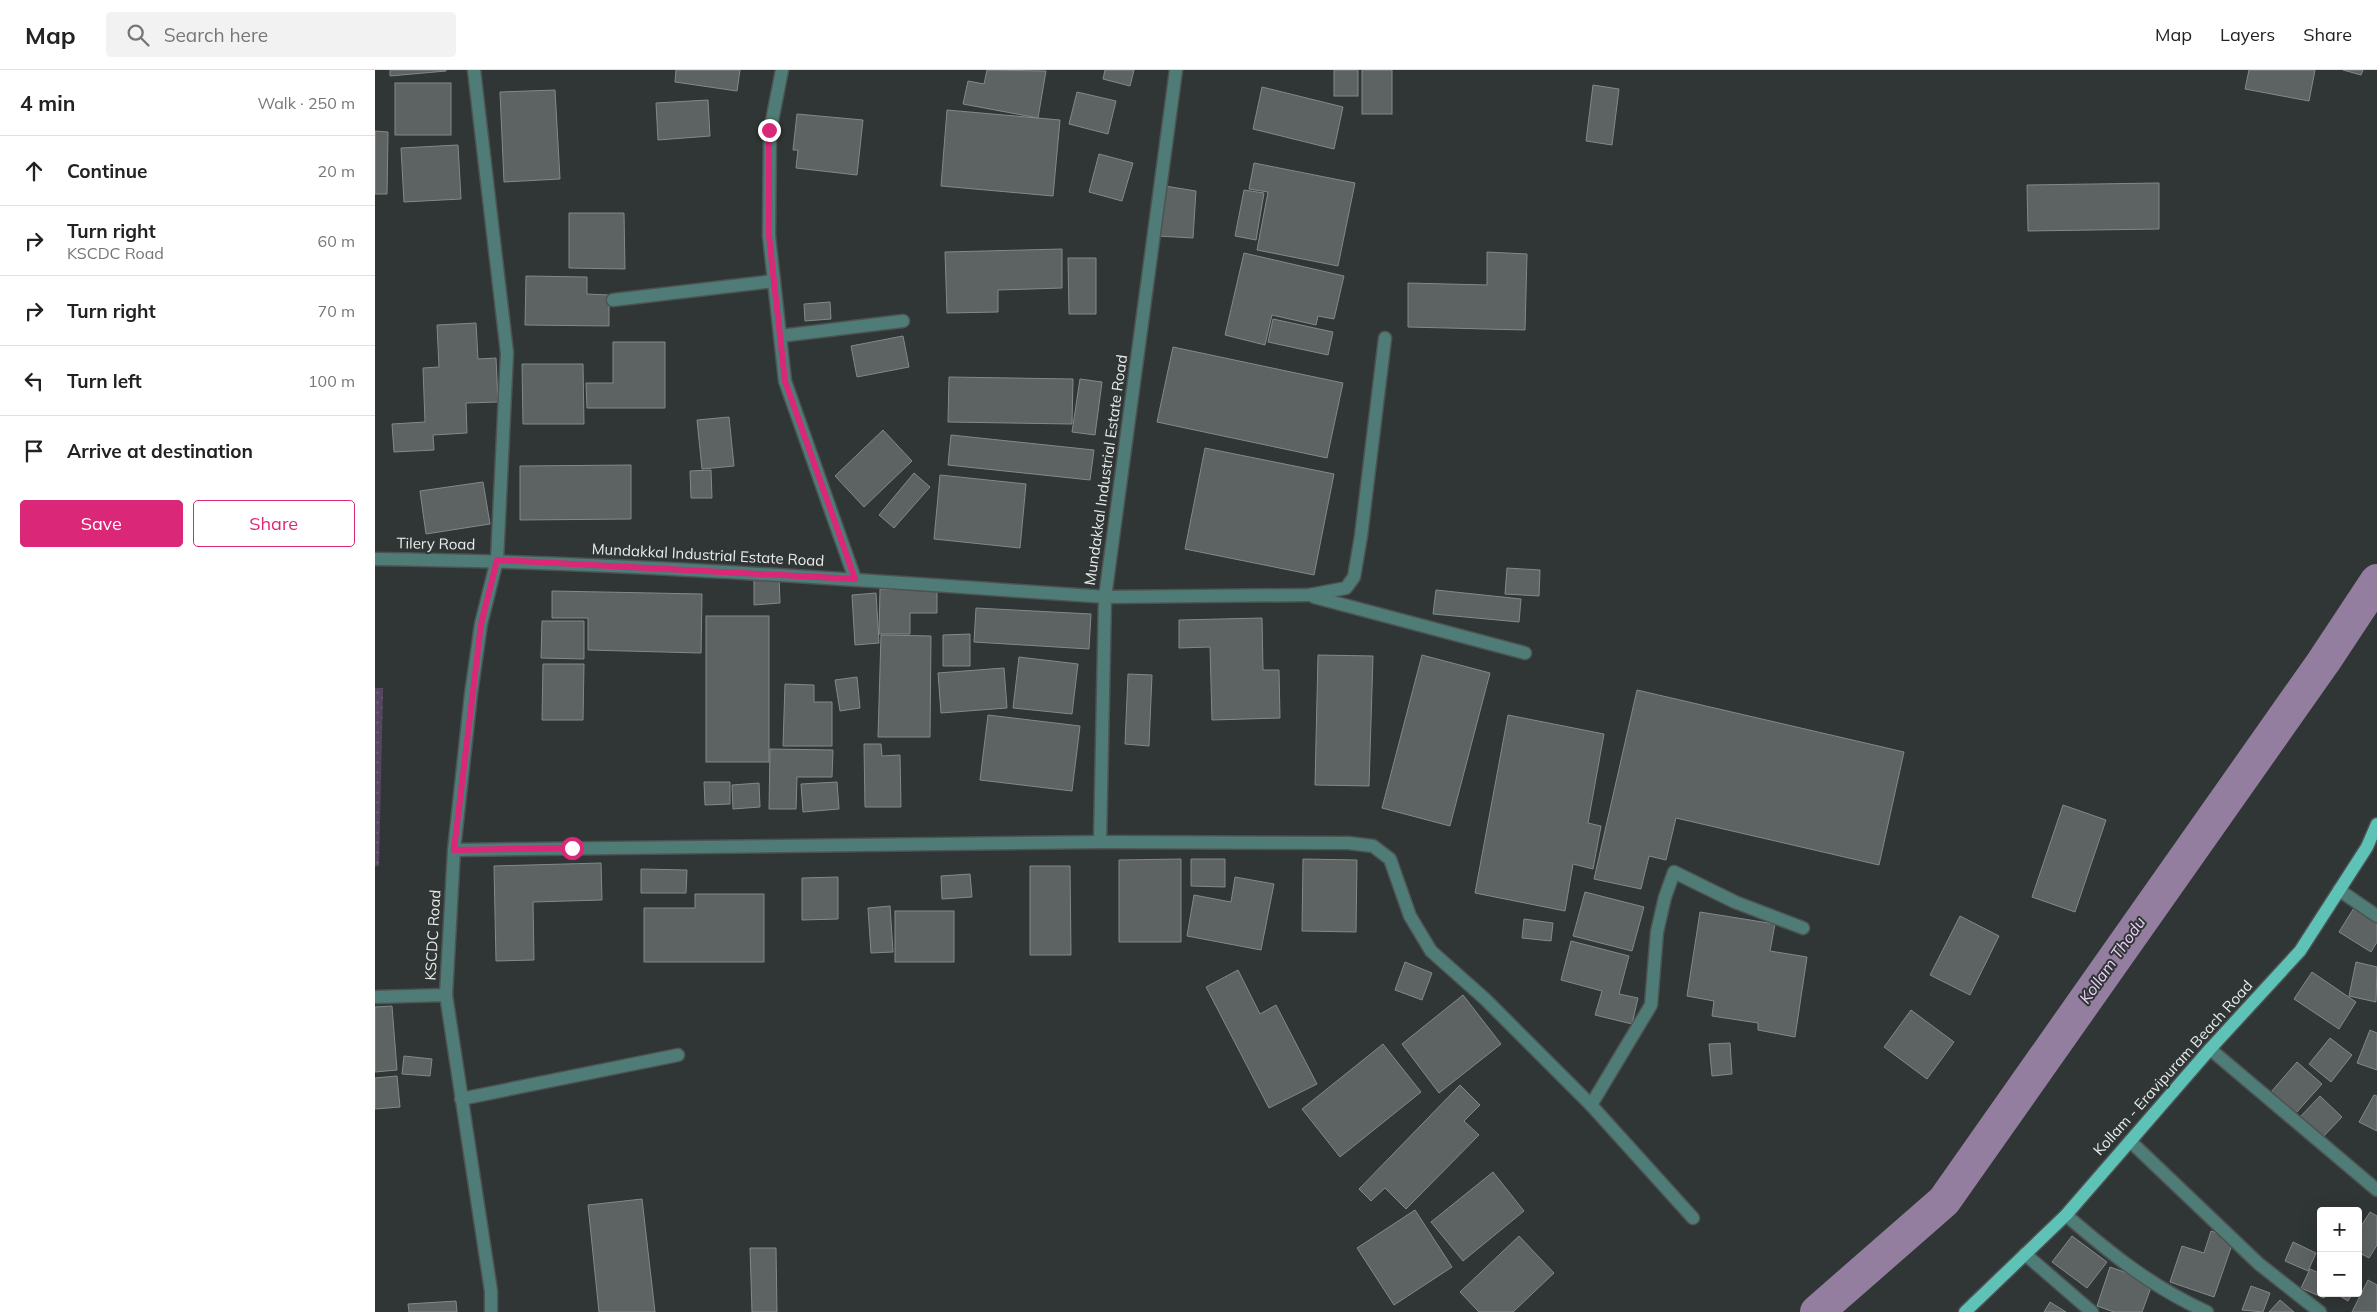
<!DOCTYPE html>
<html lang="en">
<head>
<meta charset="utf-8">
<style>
  :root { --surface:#fff; --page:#f2f2f2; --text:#222; --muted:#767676; --line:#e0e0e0; --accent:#db2777 }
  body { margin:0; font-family:Mulish,sans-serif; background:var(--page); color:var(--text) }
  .controls { position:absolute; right:15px; bottom:15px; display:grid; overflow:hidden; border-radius:5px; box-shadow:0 5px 20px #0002 }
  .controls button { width:45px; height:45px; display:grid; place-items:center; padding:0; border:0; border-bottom:1px solid var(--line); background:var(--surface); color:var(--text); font:25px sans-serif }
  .stop { position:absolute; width:15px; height:15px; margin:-11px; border:4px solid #db2777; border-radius:50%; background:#fff }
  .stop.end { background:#db2777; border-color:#fff; box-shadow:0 1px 5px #0008 }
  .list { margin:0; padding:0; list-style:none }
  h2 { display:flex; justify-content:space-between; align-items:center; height:65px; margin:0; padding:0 20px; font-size:21px }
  h2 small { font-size:16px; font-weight:400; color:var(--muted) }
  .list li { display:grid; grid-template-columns:32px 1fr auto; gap:15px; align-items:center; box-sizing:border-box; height:70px; padding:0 20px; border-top:1px solid var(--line) }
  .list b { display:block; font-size:19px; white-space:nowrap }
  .list p { margin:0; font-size:16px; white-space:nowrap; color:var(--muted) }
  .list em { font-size:16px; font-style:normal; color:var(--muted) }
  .actions { display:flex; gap:10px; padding:15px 20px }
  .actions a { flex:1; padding:11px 0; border:1px solid var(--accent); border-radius:5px; text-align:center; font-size:18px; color:var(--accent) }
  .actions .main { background:var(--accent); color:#fff }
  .icon { flex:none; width:28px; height:28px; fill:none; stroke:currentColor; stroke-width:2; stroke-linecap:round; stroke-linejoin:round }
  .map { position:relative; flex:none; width:2002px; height:1242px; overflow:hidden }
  header { display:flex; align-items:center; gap:30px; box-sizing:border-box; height:70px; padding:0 25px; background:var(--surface); border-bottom:1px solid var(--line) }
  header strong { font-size:24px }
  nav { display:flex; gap:28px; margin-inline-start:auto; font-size:18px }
  .search { width:350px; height:45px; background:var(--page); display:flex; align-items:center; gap:12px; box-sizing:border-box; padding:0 18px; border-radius:5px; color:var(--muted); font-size:19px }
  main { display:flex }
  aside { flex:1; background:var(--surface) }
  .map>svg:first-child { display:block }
  .grass { fill:url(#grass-dots) }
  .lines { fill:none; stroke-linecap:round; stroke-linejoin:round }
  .canal { stroke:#947e9f; stroke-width:34 }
  .building { fill:#5d6362; stroke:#838988 }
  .minor-casing { stroke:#4d5352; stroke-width:15 }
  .major-casing { stroke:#4d5352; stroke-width:15 }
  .minor { stroke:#4f7c76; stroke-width:12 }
  .major { stroke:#5ec3b6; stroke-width:12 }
  .route { stroke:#db2777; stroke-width:6 }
  .labels { text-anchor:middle; stroke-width:4; stroke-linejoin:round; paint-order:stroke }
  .street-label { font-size:15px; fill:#e7ebea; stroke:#303635 }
  .water-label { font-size:16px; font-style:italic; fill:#edd0fd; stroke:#303635 }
</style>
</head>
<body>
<header>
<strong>Map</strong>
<div class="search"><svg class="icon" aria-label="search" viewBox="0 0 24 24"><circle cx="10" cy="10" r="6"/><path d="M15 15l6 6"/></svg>Search here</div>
<nav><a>Map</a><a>Layers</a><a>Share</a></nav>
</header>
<main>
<aside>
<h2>4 min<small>Walk · 250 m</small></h2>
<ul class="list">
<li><svg class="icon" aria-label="ahead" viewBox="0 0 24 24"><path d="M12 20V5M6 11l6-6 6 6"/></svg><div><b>Continue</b></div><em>20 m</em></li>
<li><svg class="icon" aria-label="right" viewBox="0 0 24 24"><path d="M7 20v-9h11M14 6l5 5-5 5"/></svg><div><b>Turn right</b><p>KSCDC Road</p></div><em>60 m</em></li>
<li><svg class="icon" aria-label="right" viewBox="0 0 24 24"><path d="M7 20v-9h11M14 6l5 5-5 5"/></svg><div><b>Turn right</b></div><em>70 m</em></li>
<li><svg class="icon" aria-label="left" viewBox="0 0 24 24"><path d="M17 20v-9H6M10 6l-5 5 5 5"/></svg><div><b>Turn left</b></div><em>100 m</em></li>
<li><svg class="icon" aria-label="arrive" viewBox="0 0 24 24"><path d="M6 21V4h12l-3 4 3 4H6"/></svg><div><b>Arrive at destination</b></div></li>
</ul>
<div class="actions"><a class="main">Save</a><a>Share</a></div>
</aside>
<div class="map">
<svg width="2002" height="1242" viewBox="0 0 2002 1242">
  <defs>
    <pattern id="grass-dots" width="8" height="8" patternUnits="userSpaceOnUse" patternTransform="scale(1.25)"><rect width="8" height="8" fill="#564560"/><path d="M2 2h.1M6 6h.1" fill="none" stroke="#6e6077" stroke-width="1.8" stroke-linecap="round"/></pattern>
  </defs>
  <rect width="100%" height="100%" fill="#303635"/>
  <path class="grass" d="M0,618H8L4,796H0Z"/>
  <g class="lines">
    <path class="canal" d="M1442,1242L1569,1131L1949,591L2002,511"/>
  </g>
  <g class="building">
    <path d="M15,0H71V1L15,6Z"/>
    <path d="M301,0H365L362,21L300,12Z"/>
    <path d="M612,0L671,1L663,48L588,34L593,11L609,14Z"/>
    <path d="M730,0H759L755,16L728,9Z"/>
    <rect x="959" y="0" width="24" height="26"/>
    <rect x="987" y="0" width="30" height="44"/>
    <path d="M1874,0H1940L1934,31L1870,19Z"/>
    <path d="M1968,0H1988L1986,5Z"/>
    <rect x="20" y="13" width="56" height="52"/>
    <path d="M1218,15L1244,19L1237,75L1211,71Z"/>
    <path d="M887,17L968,37L959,79L878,59Z"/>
    <path d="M180,20L185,109L129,112L125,22Z"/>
    <path d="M702,22L741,31L733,64L694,54Z"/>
    <path d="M333,30L335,66L283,70L281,33Z"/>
    <path d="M572,40L685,50L678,126L566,116Z"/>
    <path d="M422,44L488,50L482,105L421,98L423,80H418Z"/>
    <path d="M0,61L13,62L12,124H0Z"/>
    <path d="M83,75L86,129L29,132L26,78Z"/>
    <path d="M724,84L758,93L747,131L714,122Z"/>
    <path d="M879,93L980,113L963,196L882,180L893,122L874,119Z"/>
    <path d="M1784,113V159L1653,161L1652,115Z"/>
    <path d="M790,116L821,121L818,168L782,166Z"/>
    <path d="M869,120L889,123L881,170L860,166Z"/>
    <path d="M194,143H249L250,199L194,198Z"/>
    <path d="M687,179V218L623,220V242L572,243L570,182Z"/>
    <path d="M1112,182L1152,184L1150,260L1033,257V213L1112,215Z"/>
    <path d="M869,183L969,206L959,249L943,246L941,255L897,245L890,275L850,265Z"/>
    <path d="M693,188H721V244H694Z"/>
    <path d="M151,206L212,207V224L234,225V256L150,255Z"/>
    <path d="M455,232L456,249L430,251L429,234Z"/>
    <path d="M898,249L958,262L953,285L893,272Z"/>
    <path d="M101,253L103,289L121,288L123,332L91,333L92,363L58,365L59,380L19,382L17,354L50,352L48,298L64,297L62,255Z"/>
    <path d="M528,266L534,297L482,307L476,276Z"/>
    <path d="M238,272H290V338H212L211,313H238Z"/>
    <path d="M798,277L968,313L952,388L782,352Z"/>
    <path d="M147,294H208L209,354H148Z"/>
    <path d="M574,307L698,309L697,354L573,352Z"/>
    <path d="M705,309L727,312L720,365L697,362Z"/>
    <path d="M354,347L359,396L327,399L322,350Z"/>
    <path d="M508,360L537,391L489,437L460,406Z"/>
    <path d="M576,365L719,380L715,410L573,395Z"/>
    <path d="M830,378L959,404L939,505L810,479Z"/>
    <path d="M256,395V449L145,450V396Z"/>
    <path d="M336,400L337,428H316L315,401Z"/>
    <path d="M539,403L555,417L519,458L504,445Z"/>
    <path d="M565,405L651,414L645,478L559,469Z"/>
    <path d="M108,412L115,454L51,464L45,421Z"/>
    <path d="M1132,498L1165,500L1164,526L1130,524Z"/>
    <path d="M404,506L405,533L379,535V508Z"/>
    <path d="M505,519L562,520V543H535V564H504Z"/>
    <path d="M1061,520L1146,529L1144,552L1058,544Z"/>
    <path d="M177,521L327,524L326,583L213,580V548H177Z"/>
    <path d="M501,523L504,573L480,575L477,525Z"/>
    <path d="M601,538L716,544L714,579L599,572Z"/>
    <rect x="331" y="546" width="63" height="146"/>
    <path d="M887,548L888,600H904L905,648L837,650L835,577L804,578V550Z"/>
    <path d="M167,551H209V589L166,588Z"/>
    <path d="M595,564V596H568V565Z"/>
    <path d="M506,565L556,566L555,667H503Z"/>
    <path d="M943,585L998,586L994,716L940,715Z"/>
    <path d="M1047,585L1115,603L1075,756L1007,738Z"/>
    <path d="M644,587L703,594L697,644L638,638Z"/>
    <path d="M168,594H209L208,650H167Z"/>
    <path d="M629,598L632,638L566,643L563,603Z"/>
    <path d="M753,604L777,605L774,676L750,674Z"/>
    <path d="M482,607L485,638L465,641L460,610Z"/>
    <path d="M410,614L439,615V632H457V676H408Z"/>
    <path d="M1262,620L1529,682L1504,795L1301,748L1291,790L1274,786L1266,819L1219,809Z"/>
    <path d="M613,645L705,656L697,721L605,710Z"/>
    <path d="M1133,645L1229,664L1213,753L1226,756L1218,799L1198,794L1190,841L1100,823Z"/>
    <path d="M489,674H506L507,686L525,685L526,737H490Z"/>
    <path d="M395,679L458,680L457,707H422L421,739H394Z"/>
    <path d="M329,712H355V734L330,735Z"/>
    <path d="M462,712L464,739L428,742L426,714Z"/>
    <path d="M384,713L385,737L358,739L357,715Z"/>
    <path d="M1688,735L1731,750L1700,842L1657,827Z"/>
    <path d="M806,789V872H744V790Z"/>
    <path d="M816,789H850V817L816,816Z"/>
    <path d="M928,789L982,790L981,862L927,861Z"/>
    <path d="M226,793L227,830L158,832L159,890L121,891L119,796Z"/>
    <path d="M655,796H695L696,885H655Z"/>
    <path d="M266,799L312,800L311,823H266Z"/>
    <path d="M595,804L597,827L567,829L566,806Z"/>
    <path d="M463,807V849L427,850V808Z"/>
    <path d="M860,807L899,814L886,880L812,866L819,825L856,832Z"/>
    <path d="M1210,822L1269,837L1257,881L1198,866Z"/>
    <path d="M320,824H389V892H269V838H320Z"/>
    <path d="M1982,833L2002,845V872L1996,882L1964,862Z"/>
    <path d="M515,836L518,882L496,883L493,838Z"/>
    <rect x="520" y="841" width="59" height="51"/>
    <path d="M1325,842L1400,854L1395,881L1432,887L1420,967L1383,960V953L1337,946L1339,931L1312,926Z"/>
    <path d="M1585,846L1624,866L1595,925L1555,905Z"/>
    <path d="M1149,849L1178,853L1176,871L1147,868Z"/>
    <path d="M1196,871L1254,886L1244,924L1263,928L1257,954L1220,945L1227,921L1186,910Z"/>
    <path d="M1030,892L1057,903L1047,930L1020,920Z"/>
    <path d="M1981,892L2002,897L2001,932L1974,926Z"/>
    <path d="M863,900L885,944L901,935L942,1014L894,1038L831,917Z"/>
    <path d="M1937,902L1981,932L1964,959L1919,929Z"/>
    <path d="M1088,925L1126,974L1064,1023L1027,974Z"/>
    <path d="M17,936L22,1000L0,1002V937Z"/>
    <path d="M1536,940L1579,972L1552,1009L1509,977Z"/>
    <path d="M1995,960L2002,963V1000L1982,993Z"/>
    <path d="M1955,968L1977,985L1956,1012L1934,994Z"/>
    <path d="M1355,973L1357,1004L1337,1006L1334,974Z"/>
    <path d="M1008,974L1046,1022L965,1087L927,1039Z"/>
    <path d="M29,986L57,989L55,1006L27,1004Z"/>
    <path d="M1922,992L1947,1014L1921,1043L1896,1022Z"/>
    <path d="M22,1006L25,1037L0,1039V1008Z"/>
    <path d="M1085,1015L1105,1035L1089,1051L1104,1065L1031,1139L1010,1118L996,1131L984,1119Z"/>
    <path d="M1999,1025L2002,1026V1061L1984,1052Z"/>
    <path d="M1945,1026L1967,1047L1947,1068L1924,1048Z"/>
    <path d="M1118,1102L1149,1141L1088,1191L1056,1152Z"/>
    <path d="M267,1129L280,1242H224L213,1135Z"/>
    <path d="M1040,1140L1077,1197L1019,1235L982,1178Z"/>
    <path d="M1995,1142L2002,1146V1175L1994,1188L1983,1182V1161Z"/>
    <path d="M1836,1161L1859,1169L1839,1227L1795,1212L1807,1176L1829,1183Z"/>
    <path d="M1144,1166L1179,1203L1138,1242H1104L1085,1222Z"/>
    <path d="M1697,1166L1732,1192L1712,1218L1677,1192Z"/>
    <path d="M1918,1172L1941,1183L1933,1201L1910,1191Z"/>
    <path d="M375,1178H401L402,1242H377Z"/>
    <path d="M1735,1197L1778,1212L1767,1242H1739L1722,1236Z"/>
    <path d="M1935,1199L1946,1204V1223H1952L1949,1228L1926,1218Z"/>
    <path d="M1993,1210L2002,1215V1242H1977Z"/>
    <path d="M1876,1216L1895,1223L1888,1242L1867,1240Z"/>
    <path d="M1960,1223H1978L1973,1231Z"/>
    <path d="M1905,1230L1919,1242H1894Z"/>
    <path d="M81,1231L82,1242H34L33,1234Z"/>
    <path d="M1675,1232L1691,1242H1669Z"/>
  </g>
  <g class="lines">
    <defs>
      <g id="minor">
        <path d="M99,0L132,283L122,490L106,554L96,624L79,780L71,925L116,1221V1242"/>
        <path d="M407,0L395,61L394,166L410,311L480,509"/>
        <path d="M238,230L399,211"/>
        <path d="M405,266L528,251"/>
        <path d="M0,489C244,492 487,510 730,527L801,0"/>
        <path d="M939,527L1150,583"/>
        <path d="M725,772L730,527L934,525L971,518L979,507L986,466L1010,268"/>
        <path d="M79,780L725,772L973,773L998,776L1015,789L1035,846L1056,881L1110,929L1216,1035L1318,1148"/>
        <path d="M1964,820L2002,846"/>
        <path d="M0,927L71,925"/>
        <path d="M1835,979L2002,1120"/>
        <path d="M86,1029L303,985"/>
        <path d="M1216,1035L1276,935L1282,862L1290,827L1299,802L1360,832L1428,858"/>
        <path d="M1755,1071L1884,1194L1945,1242"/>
        <path d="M1691,1145C1736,1184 1777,1217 1832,1242"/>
        <path d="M1650,1184L1717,1242"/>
      </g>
      <path id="major" d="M1590,1242L1691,1145L1835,979L1925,881L1992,777L2002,754"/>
    </defs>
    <use href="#minor" class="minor-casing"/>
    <use href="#major" class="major-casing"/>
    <use href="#minor" class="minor"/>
    <use href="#major" class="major"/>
  </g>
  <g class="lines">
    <path class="route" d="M197,778L79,780L106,554L122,490L480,509L410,311L394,166V60"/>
  </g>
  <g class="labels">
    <g class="street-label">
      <text transform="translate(731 400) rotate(-82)" y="5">Mundakkal Industrial Estate Road</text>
      <text transform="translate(61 474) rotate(1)" y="5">Tilery Road</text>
      <text transform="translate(333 485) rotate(3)" y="5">Mundakkal Industrial Estate Road</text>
      <text transform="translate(58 865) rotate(-87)" y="5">KSCDC Road</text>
      <text transform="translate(1798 998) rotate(-48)" y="5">Kollam - Eravipuram Beach Road</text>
    </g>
    <g class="water-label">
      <text transform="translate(1737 890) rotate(-55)" y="6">Kollam Thodu</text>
    </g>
  </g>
</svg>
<div class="controls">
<button>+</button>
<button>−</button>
</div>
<div class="stop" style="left:197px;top:778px"></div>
<div class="stop end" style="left:394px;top:60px"></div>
</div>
</main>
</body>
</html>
